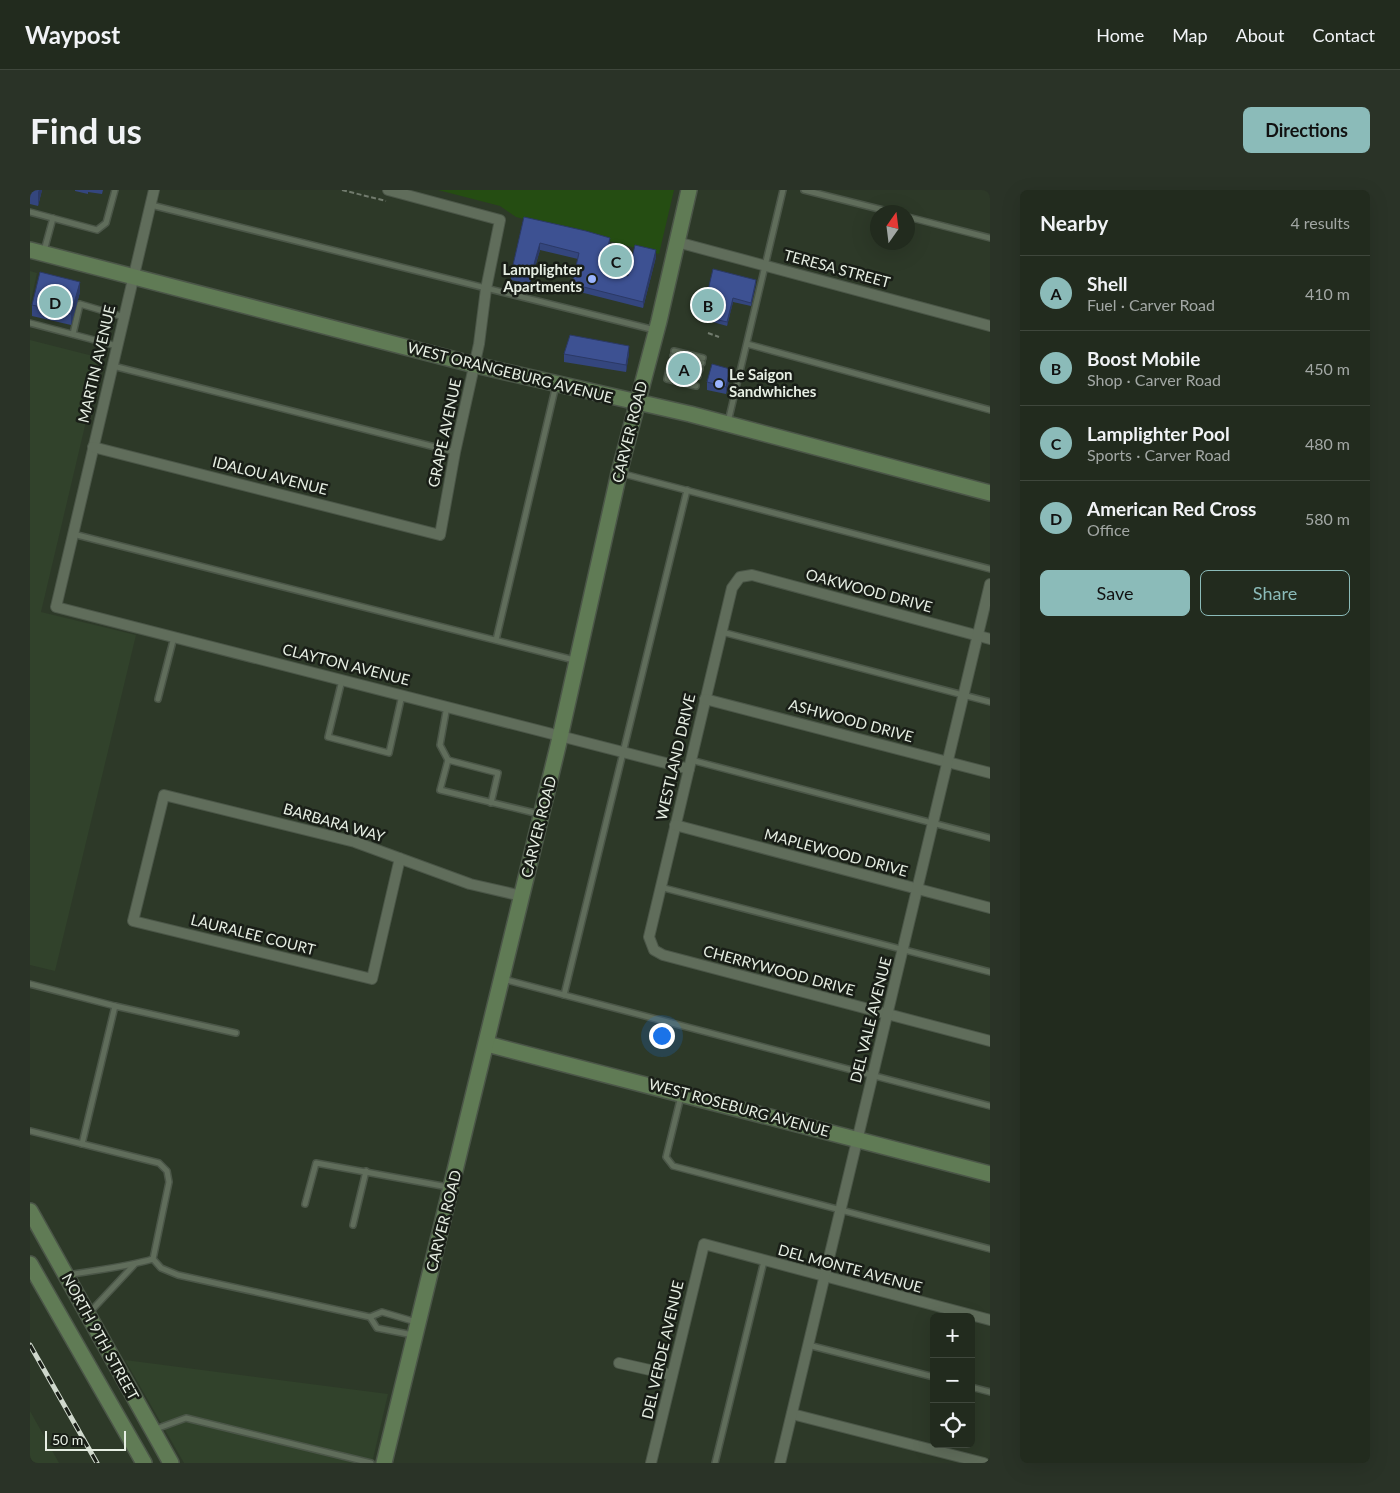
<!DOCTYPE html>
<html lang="en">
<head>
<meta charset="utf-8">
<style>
  :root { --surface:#222b1e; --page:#2a3327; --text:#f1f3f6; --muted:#a2a7a4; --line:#3f473c; --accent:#8bbbb9 }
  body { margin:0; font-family:Lato,sans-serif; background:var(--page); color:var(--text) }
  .controls { position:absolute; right:15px; bottom:15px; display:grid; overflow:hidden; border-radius:8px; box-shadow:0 5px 20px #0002 }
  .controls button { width:45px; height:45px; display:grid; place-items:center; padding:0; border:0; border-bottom:1px solid var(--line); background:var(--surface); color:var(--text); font:25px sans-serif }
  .compass { position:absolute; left:840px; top:15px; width:45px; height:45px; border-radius:50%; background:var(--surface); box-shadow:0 5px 20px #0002; rotate:14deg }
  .scale { position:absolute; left:15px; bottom:12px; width:81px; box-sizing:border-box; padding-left:5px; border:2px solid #e6eee3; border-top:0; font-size:14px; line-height:18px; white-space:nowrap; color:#e6eee3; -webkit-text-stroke:4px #191e17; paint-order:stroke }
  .you { position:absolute; left:631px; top:845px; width:18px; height:18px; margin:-12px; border:4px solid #fff; border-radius:50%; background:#1a73e8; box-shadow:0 0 0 8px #1a73e833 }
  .badge { display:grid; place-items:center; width:32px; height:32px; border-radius:50%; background:var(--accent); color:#111; font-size:16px; font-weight:700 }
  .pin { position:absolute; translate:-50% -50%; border:2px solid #fff; box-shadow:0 1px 5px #0006 }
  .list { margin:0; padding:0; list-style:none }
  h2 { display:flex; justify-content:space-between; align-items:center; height:65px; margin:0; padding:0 20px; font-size:21px }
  h2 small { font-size:16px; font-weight:400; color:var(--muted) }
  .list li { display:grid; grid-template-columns:32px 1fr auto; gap:15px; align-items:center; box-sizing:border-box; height:75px; padding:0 20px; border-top:1px solid var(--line) }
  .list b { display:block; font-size:19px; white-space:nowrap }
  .list p { margin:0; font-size:16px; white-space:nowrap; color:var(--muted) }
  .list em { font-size:16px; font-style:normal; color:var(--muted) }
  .actions { display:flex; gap:10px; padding:15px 20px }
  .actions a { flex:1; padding:11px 0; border:1px solid var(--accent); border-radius:8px; text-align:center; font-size:18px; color:var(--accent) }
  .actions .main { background:var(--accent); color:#111 }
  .icon { flex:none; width:28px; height:28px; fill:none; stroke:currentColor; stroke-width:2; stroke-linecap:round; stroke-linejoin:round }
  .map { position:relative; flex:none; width:960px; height:1273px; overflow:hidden; border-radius:8px }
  header { display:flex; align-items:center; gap:30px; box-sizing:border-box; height:70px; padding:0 25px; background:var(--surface); border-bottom:1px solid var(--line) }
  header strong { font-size:24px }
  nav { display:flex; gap:28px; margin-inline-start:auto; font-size:18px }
  .intro { display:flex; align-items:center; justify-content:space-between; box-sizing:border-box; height:120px; padding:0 30px }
  h1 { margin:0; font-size:35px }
  .button { padding:12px 22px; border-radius:8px; background:var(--accent); color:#111; font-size:18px; font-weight:700 }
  main { display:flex; gap:30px; padding:0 30px }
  aside { flex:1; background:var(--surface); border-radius:8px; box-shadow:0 5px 20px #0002 }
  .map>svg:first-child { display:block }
  .built { fill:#31422b }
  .green { fill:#254d12 }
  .water { fill:#507f3d }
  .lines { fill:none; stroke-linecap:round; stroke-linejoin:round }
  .lane-casing { stroke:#4b5648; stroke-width:8 }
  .street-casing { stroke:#4b5648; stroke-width:12 }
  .secondary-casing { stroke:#4b5648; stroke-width:18 }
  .path { stroke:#717b6d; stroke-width:2; stroke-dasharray:5 2.5; stroke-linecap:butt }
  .lane { stroke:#606d5b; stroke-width:5 }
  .street { stroke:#606d5b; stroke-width:10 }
  .secondary { stroke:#607b55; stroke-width:15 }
  .rail-casing { stroke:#cfd8cc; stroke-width:5 }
  .rail { stroke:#191e17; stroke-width:3; stroke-dasharray:9; stroke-linecap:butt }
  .wall { fill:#34467e }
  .shaded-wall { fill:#2b3966 }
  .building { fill:#3d5192; stroke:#2b3966 }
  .poi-dot { fill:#9bb5fd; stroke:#191e17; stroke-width:2 }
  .labels { text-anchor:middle; stroke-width:5; stroke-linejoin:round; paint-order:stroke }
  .street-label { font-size:15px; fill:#e6eee3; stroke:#191e17 }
  .poi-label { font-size:15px; font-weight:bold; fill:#e6eee3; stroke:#191e17; text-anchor:end }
</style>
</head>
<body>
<header>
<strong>Waypost</strong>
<nav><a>Home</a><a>Map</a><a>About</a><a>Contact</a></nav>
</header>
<div class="intro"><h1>Find us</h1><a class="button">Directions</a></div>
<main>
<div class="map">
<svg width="960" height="1273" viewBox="0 0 960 1273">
  <rect width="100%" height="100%" fill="#2d3928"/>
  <g class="built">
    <path d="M0,81L7,83L0,115Z"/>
    <path d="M0,150L71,168L11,422L106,445L25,781L0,775Z"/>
    <path d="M95,1170L358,1204L342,1273H154Z"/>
    <path d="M0,1221L29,1273H0Z"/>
  </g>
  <path class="green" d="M408,0H644L629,64L486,27L470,16Z"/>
  <path class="water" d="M590,63L594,64V69L589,79L584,80L579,68Z"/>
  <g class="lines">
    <defs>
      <g id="lane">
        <path d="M774,0L861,22"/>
        <path d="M121,15L625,140"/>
        <path d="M0,22L67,40L76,33L85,0"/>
        <path d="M878,27L960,48"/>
        <path d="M14,61L23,28"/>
        <path d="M0,133L87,156"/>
        <path d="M43,144L50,114L94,127"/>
        <path d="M717,154L960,220"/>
        <path d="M644,161L673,168"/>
        <path d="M643,166L672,173"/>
        <path d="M641,172L670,179"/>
        <path d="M83,176L425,262"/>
        <path d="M666,196L637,189L639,179L668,186"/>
        <path d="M698,232L753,0"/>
        <path d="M590,283L960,379"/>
        <path d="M43,344L544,470"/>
        <path d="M692,442L960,512"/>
        <path d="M466,450L526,195"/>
        <path d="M312,490L298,547L359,563L372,505"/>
        <path d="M128,509L144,447"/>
        <path d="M417,516L410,555L418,570L410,600L509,624"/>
        <path d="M418,570L468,583L461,613"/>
        <path d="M661,570L960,648"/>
        <path d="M630,697L960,782"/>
        <path d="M473,789L960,916"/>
        <path d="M0,794L85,816"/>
        <path d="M534,805L657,300"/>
        <path d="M651,906L636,967L643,976L960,1059"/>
        <path d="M0,941L129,973L137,981L139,992L123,1069L131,1078L148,1085L340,1127"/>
        <path d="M52,954L85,816L206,843"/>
        <path d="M275,1014L286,973L418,997"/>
        <path d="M323,1035L336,981"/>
        <path d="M38,1085C66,1080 96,1077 123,1069"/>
        <path d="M60,1122L104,1075"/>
        <path d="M383,1145L347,1138L340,1127L352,1122L386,1132"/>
        <path d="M778,1155L904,1187"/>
        <path d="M941,1197L960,1202"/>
        <path d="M123,1240L156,1228L341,1273"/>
        <path d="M685,1273L734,1071"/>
      </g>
      <g id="street">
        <path d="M124,0L26,417L659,579"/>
        <path d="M647,52L960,136"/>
        <path d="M63,257L410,345L425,262L449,154L456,99L470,30L358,0"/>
        <path d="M960,449L722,385L710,387L702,398L619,747L624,760L633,765L960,851"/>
        <path d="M675,509L960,583"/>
        <path d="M645,635L960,718"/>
        <path d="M370,668L342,789L103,731L134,605L325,652L440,694L492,706"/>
        <path d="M589,1173L642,1185"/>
        <path d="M762,1224L954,1273"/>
        <path d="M621,1273L674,1054L960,1130"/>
        <path d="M750,1273L960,394"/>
      </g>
      <g id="secondary">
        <path d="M0,60L445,175L660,224L960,303"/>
        <path d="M457,854L960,984"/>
        <path d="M0,1021L141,1273"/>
        <path d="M0,1074L114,1273"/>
        <path d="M354,1273L528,556L589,283L629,131L659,0"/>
      </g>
    </defs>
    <use href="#lane" class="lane-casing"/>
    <use href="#street" class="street-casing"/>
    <use href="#secondary" class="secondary-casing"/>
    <g class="path">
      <path d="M312,0L356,11"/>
      <path d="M678,143L689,147"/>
    </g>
    <use href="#lane" class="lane"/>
    <use href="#street" class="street"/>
    <use href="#secondary" class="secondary"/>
    <defs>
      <path id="rail" d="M0,1155L67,1273"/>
    </defs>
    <use href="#rail" class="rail-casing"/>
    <use href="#rail" class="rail"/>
  </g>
  <g class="wall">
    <path d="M0,0H12L8,16L0,14Z"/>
    <path d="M45,0H73L72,4L58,2V4L45,1Z"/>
    <path d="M494,27L580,55L573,81L598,86L626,67L613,118L542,100V94L548,69L510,60L500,94L481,90V84Z"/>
    <path d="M726,93L721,116L703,112L697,136L672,129V126Z"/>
    <path d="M50,102L41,135L2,126V115Z"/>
    <path d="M599,163L596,182L534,172V164Z"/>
    <path d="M700,186L696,204L677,200V192Z"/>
  </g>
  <g class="shaded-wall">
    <path d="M9,0H12L8,16V2Z"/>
    <path d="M580,48V55L572,87V81Z"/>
    <path d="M510,53V60L500,94V88Z"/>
    <path d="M626,60V67L613,118V112Z"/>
    <path d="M726,90V93L721,116V113Z"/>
    <path d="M50,92V102L41,135V124Z"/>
    <path d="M703,108V112L697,136V132Z"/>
    <path d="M599,156V163L596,182V175Z"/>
    <path d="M700,179V186L696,204V197Z"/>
  </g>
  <g class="building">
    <path d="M494,27L556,41L580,48L572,81L598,86L605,55L626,60L613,112L542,94L549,63L510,53L500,88L481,84Z"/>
    <path d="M683,79L726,90L721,113L703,108L697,132L672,126Z"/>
    <path d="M10,82L50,92L41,124L2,115Z"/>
    <path d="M540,145L599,156L596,175L534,164Z"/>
    <path d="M682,174L700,179L696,197L677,192Z"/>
  </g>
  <g class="poi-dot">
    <circle cx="562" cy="89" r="5"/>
    <circle cx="689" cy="194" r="5"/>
  </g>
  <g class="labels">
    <g class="street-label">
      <text transform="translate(807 79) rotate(15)" y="5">TERESA STREET</text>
      <text transform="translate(67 174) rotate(-77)" y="5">MARTIN AVENUE</text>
      <text transform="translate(480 183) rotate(14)" y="5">WEST ORANGEBURG AVENUE</text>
      <text transform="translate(600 242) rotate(-76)" y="5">CARVER ROAD</text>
      <text transform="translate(415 243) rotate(-78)" y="5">GRAPE AVENUE</text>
      <text transform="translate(240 286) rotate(14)" y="5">IDALOU AVENUE</text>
      <text transform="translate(839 401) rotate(15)" y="5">OAKWOOD DRIVE</text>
      <text transform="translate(316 475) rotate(14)" y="5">CLAYTON AVENUE</text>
      <text transform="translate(821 531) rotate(15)" y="5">ASHWOOD DRIVE</text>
      <text transform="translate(646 567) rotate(-77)" y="5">WESTLAND DRIVE</text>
      <text transform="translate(304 633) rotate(16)" y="5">BARBARA WAY</text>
      <text transform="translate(509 637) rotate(-76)" y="5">CARVER ROAD</text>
      <text transform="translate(806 663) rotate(15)" y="5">MAPLEWOOD DRIVE</text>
      <text transform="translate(223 745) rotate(14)" y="5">LAURALEE COURT</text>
      <text transform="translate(749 781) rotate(15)" y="5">CHERRYWOOD DRIVE</text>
      <text transform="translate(841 830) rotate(-76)" y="5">DEL VALE AVENUE</text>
      <text transform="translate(709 918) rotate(15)" y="5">WEST ROSEBURG AVENUE</text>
      <text transform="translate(414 1031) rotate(-76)" y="5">CARVER ROAD</text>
      <text transform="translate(820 1079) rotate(15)" y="5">DEL MONTE AVENUE</text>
      <text transform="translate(70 1147) rotate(61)" y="5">NORTH 9TH STREET</text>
      <text transform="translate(633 1160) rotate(-77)" y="5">DEL VERDE AVENUE</text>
    </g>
    <g class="poi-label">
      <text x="552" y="85">Lamplighter<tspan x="552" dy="17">Apartments</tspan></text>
      <text x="699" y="190" text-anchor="start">Le Saigon<tspan x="699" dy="17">Sandwhiches</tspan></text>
    </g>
  </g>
</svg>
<div class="controls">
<button>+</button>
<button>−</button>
<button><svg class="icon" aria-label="locate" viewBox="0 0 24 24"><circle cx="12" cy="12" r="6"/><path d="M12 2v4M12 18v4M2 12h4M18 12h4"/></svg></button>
</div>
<svg class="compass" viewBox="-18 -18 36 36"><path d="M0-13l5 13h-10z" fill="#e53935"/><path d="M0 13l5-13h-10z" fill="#a2a7a4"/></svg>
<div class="scale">50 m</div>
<div class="you"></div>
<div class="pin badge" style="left:654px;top:179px">A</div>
<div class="pin badge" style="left:678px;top:115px">B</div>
<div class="pin badge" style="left:586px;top:71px">C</div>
<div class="pin badge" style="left:25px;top:112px">D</div>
</div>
<aside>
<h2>Nearby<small>4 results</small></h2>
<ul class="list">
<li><span class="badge">A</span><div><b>Shell</b><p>Fuel · Carver Road</p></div><em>410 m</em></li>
<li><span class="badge">B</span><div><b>Boost Mobile</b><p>Shop · Carver Road</p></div><em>450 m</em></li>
<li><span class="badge">C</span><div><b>Lamplighter Pool</b><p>Sports · Carver Road</p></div><em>480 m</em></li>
<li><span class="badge">D</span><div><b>American Red Cross</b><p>Office</p></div><em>580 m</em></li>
</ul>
<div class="actions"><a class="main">Save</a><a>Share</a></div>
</aside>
</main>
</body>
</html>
